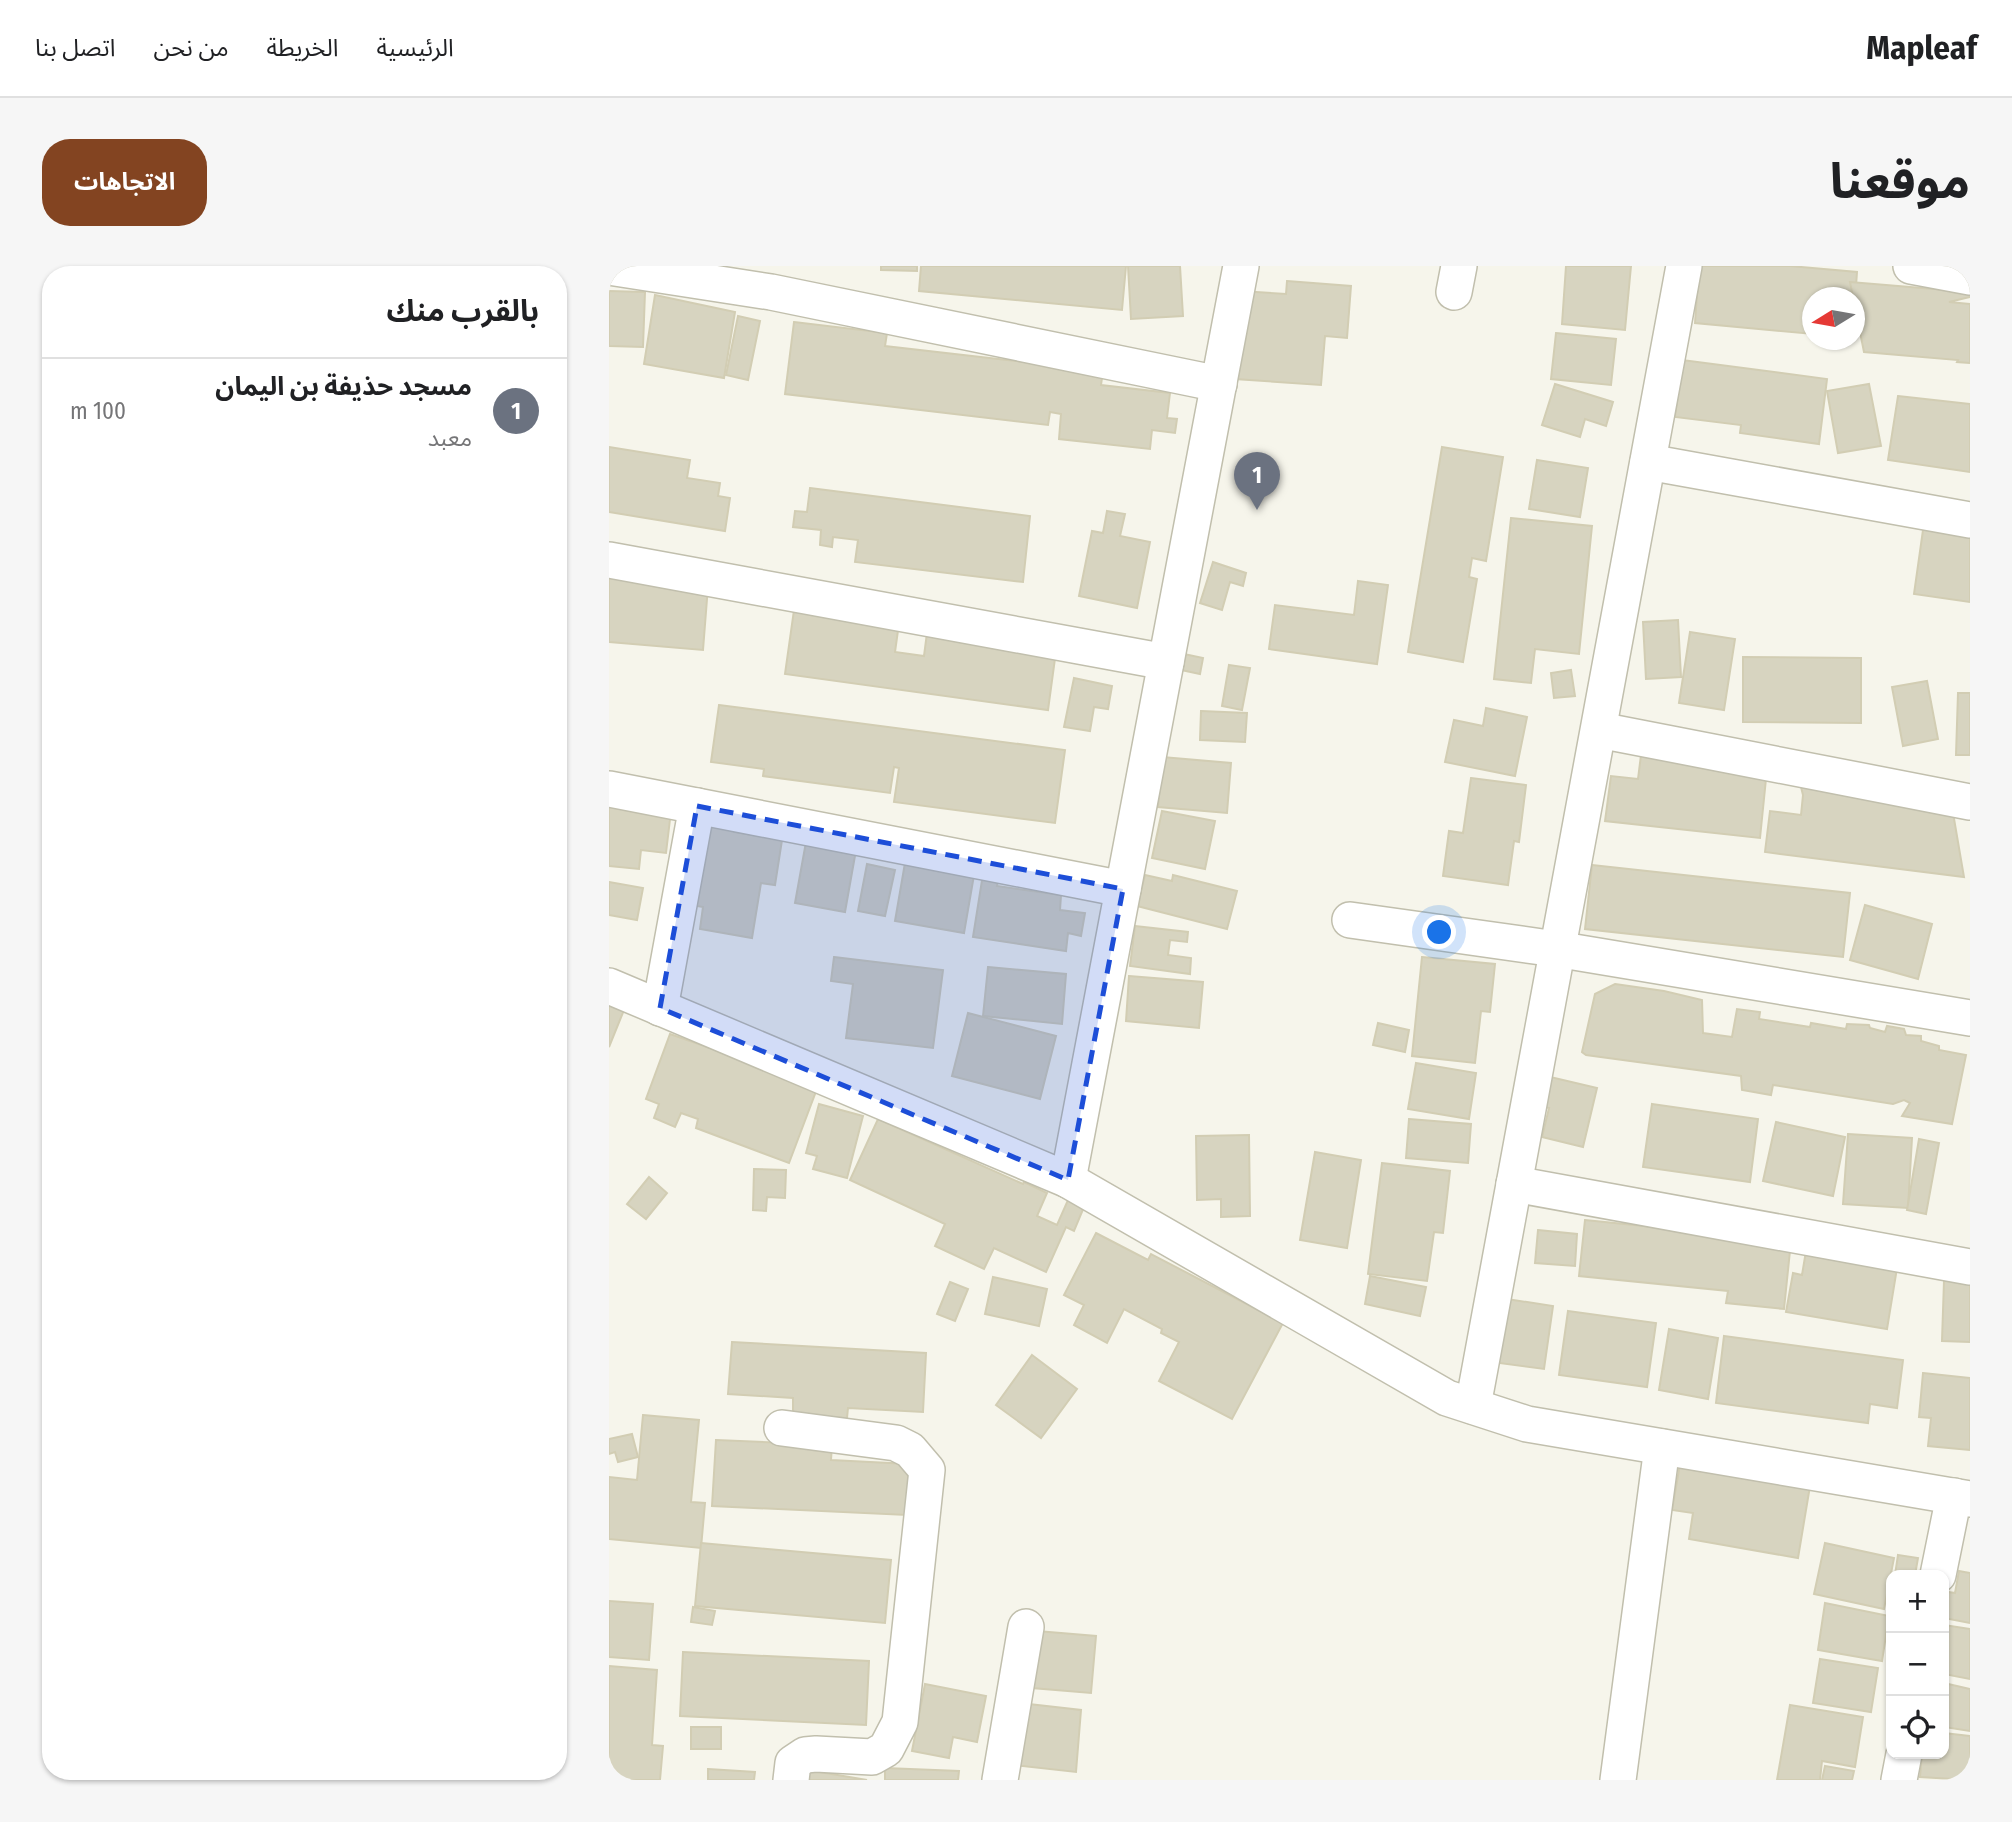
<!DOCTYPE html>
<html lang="ar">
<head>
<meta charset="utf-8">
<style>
  :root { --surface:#fff; --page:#f6f6f6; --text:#202124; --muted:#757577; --line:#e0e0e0; --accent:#834421 }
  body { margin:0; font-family:"Fira Sans Condensed","Noto Sans Arabic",sans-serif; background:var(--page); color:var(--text); direction:rtl }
  .controls { position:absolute; right:21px; bottom:21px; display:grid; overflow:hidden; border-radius:14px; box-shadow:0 2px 5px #0004 }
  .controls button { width:63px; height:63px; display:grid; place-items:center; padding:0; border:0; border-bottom:2px solid var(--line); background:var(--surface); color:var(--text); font:35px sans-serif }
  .compass { position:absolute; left:1193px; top:21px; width:63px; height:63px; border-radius:50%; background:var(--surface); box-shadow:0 2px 5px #0004; rotate:259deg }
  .you { position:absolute; left:831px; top:667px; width:24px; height:24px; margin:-18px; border:5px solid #fff; border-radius:50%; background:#1a73e8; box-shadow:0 0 0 10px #1a73e833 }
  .badge { display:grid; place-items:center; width:46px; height:46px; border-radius:50%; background:var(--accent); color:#fff; font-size:23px; font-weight:700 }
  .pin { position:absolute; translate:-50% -58px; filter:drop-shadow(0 2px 4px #0008) }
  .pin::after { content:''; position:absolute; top:37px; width:24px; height:21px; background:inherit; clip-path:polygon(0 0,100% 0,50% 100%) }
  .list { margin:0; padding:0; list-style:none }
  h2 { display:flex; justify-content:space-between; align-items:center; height:91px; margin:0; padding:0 28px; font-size:30px }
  h2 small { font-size:23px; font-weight:400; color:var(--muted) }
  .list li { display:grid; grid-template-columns:46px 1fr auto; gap:21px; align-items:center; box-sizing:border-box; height:98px; padding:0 28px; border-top:2px solid var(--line) }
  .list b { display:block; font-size:26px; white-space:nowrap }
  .list p { margin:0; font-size:23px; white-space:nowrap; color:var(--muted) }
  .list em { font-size:23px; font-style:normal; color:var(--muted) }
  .icon { flex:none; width:38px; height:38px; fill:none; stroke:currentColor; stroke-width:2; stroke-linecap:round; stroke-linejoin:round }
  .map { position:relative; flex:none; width:1361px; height:1514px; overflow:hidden; direction:ltr; border-radius:28px }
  header { display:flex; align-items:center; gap:42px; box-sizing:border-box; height:98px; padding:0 35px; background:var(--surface); border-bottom:2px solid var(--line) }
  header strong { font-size:33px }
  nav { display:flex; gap:38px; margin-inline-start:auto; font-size:24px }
  .intro { display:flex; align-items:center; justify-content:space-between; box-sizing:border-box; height:168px; padding:0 42px }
  h1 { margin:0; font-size:49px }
  .button { padding:18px 32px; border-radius:28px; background:var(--accent); color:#fff; font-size:24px; font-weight:700 }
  main { display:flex; gap:42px; padding:0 42px }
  aside { flex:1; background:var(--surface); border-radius:28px; box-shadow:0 2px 5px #0004 }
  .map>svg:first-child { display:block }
  .building { fill:#d7d4c0; stroke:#d2cdb3; stroke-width:2 }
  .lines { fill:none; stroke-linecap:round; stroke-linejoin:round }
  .street-casing { stroke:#c1bfad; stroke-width:38 }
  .street { stroke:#fff; stroke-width:35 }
  .marked { fill:#1d4ed8; fill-opacity:0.2; stroke:#1d4ed8; stroke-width:5; stroke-dasharray:14 9; stroke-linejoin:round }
</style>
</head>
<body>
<header>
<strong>Mapleaf</strong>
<nav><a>الرئيسية</a><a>الخريطة</a><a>من نحن</a><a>اتصل بنا</a></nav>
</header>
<div class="intro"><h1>موقعنا</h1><a class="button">الاتجاهات</a></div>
<main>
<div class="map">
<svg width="1361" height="1514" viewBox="0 0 1361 1514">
  <rect width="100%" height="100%" fill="#f6f5eb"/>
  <g class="building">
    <path d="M272,0H308V5L272,4Z"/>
    <path d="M312,0H517L513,44L310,25Z"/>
    <path d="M519,0H571L574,50L522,53Z"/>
    <path d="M957,0H1022L1016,64L953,58Z"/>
    <path d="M1090,0H1181L1248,6L1246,35V32H1204V68L1086,57Z"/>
    <path d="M678,15L742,20L738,72L716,70L712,119L626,113L632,25L677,28Z"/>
    <path d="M1241,16L1361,26V31L1340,36L1361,38V97L1348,96L1349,94L1255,86Z"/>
    <path d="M0,25L36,26L34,81L0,80Z"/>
    <path d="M46,29L126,46L115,112L35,98Z"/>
    <path d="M129,50L151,55L139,114L117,109Z"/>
    <path d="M185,56L278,67L276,80L494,105L492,119L561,127L558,152L568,153L566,167L543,164L541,183L450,173L452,148L441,146L439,159L176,128Z"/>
    <path d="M947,67L1007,73L1002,119L942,113Z"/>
    <path d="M1073,94L1218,113L1210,178L1131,167L1132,159L1066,151Z"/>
    <path d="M946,118L1004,136L997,160L976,153L971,171L933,159Z"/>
    <path d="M1260,118L1272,180L1229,187L1218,125Z"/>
    <path d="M1289,130L1361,138V206L1279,194Z"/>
    <path d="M0,181L81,194L78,212L111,217L109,230L121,232L116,265L0,246Z"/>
    <path d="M833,181L894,191L877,295L863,292L860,311L868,313L854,396L799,386Z"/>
    <path d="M928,194L979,202L971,251L920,243Z"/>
    <path d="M201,222L421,250L414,316L246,296L249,274L224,271L223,281L211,279L212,264L184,261L186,245L198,246Z"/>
    <path d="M498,245L516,248L511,270L541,276L528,342L470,330L483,265L494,267Z"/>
    <path d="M902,252L983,260L970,388L926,383L922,417L885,413Z"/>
    <path d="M1315,257L1361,264V336L1305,328Z"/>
    <path d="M604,296L637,307L634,320L621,316L613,344L591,337Z"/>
    <path d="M0,312L99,320L94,384L0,376Z"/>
    <path d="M749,315L779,319L768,398L660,383L666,339L745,349Z"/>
    <path d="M185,344L290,357L286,386L315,390L318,367L447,385L439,444L176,408Z"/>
    <path d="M1069,354L1072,411L1037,413L1034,356Z"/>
    <path d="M1081,366L1126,373L1115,444L1070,437Z"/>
    <path d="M575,388L594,392L591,408L572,404Z"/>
    <path d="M1134,391L1252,392V457L1134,456Z"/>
    <path d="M620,399L641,402L633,444L613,440Z"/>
    <path d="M962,404L966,430L945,432L942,407Z"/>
    <path d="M465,412L503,420L499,443L485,441L481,465L455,461Z"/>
    <path d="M1318,415L1329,473L1294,480L1283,421Z"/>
    <path d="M1349,427H1361V489H1347Z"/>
    <path d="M110,439L456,484L446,557L285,536L290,502L285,501L281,527L154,510L155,503L102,496Z"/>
    <path d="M877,442L918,451L906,510L836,496L845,454L874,460Z"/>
    <path d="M592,445L638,447L636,476L591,474Z"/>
    <path d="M1032,489L1158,503L1151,572L996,555L1002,510L1029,513Z"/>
    <path d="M553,491L622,497L618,547L549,541Z"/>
    <path d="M862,512L917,519L910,576L905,575L899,619L834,610L840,565L854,567Z"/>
    <path d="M1192,521L1343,541L1355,611L1156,586L1161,545L1192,549L1194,529Z"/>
    <path d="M0,538L62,545L57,587L32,584L30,603L0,600Z"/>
    <path d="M553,545L606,555L596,603L543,592Z"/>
    <path d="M90,556L125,562V566L173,574L166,619L152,617L143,672L91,663L94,641L77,638Z"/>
    <path d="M197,576L247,584L236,646L186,637Z"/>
    <path d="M296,597L365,609L355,667L286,655Z"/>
    <path d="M258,598L286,604L276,650L249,645Z"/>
    <path d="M983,599L1241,627L1234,691L976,663Z"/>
    <path d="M374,608L390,610L388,620L452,629L451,644L476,647L472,670L459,667L457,685L364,671Z"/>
    <path d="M536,609L563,615L564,609L628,625L618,663L528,640Z"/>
    <path d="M0,616L34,622L28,654L0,649Z"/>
    <path d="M1256,639L1323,658L1309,713L1241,694Z"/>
    <path d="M526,660L579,666L578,676L561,674L559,689L582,692L581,708L521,700Z"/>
    <path d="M225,691L334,704L324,782L237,772L244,718L222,715Z"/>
    <path d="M813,691L886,698L881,746L872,745L866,797L803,790Z"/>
    <path d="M379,701L457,708L453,758L374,750Z"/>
    <path d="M520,710L594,716L590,762L517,755Z"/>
    <path d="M1006,718L1055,725L1093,734L1094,767L1123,771L1128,743L1151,746L1150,753L1201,761L1202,757L1237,763L1238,758L1260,759L1261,762L1276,766L1278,760L1295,763L1297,769L1312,770V775L1330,780V784L1357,789L1343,858L1293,850L1301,837L1295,834L1284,838L1164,819L1162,829L1133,824L1132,810L977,789L973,786L986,728Z"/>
    <path d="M0,738L15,744L0,781Z"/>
    <path d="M359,747L447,770L431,833L343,810Z"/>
    <path d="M769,757L800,764L796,786L764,779Z"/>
    <path d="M61,768L209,820L180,897L87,862L89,853L72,847L66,861L45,852L50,838L37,833Z"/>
    <path d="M807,797L867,807L860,853L799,843Z"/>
    <path d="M937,810L988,822L974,881L933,871L940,842L930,840Z"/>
    <path d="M210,838L254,850L238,912L204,903L208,890L197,887Z"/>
    <path d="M1043,838L1149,853L1141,916L1034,901Z"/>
    <path d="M269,853L414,918L415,916L438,927L428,950L448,959L459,934L475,941L465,965L457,961L437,1006L385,982L375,1003L326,980L336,958L241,914Z"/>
    <path d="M800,853L862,858L859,897L797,892Z"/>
    <path d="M1167,856L1236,871L1224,930L1154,915Z"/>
    <path d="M1239,868L1303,872L1299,942L1234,938Z"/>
    <path d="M640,869L641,950L612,951V933L588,934L587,870Z"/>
    <path d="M1310,873L1330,877L1317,948L1298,944Z"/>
    <path d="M706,886L752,894L738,982L691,974Z"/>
    <path d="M773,897L841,905L834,967L825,966L818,1015L759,1008Z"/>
    <path d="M145,903L177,904L176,932L158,931L157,945L144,944Z"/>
    <path d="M40,911L58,927L37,953L18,938Z"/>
    <path d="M976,954L1182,975L1175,1043L1117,1037L1119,1025L970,1010Z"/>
    <path d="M929,964L968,968L966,1000L926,997Z"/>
    <path d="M487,967L539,994L542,988L674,1057L623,1153L550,1115L570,1076L552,1067L553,1063L515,1043L498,1077L465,1059L475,1039L455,1029Z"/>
    <path d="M1197,985L1288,1002L1278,1063L1177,1046L1184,1007L1193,1009Z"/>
    <path d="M761,1010L817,1021L811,1050L756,1038Z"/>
    <path d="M384,1011L438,1023L430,1060L376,1048Z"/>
    <path d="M1335,1015L1361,1016V1076L1333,1075Z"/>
    <path d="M341,1016L359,1023L346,1055L328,1048Z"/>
    <path d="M898,1033L944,1040L935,1103L890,1097Z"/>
    <path d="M959,1045L1047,1057L1038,1121L950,1109Z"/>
    <path d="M1060,1063L1109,1072L1099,1133L1050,1124Z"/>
    <path d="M1115,1070L1294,1094L1288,1142L1261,1138L1259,1157L1107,1137Z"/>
    <path d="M123,1076L317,1087L314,1146L239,1142L238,1152L184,1149V1132L119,1128Z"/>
    <path d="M423,1089L468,1123L432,1172L387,1139Z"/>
    <path d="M1314,1107L1361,1112V1184L1319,1180L1322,1152L1310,1151Z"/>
    <path d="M34,1149L90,1154L82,1236L96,1237L92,1282L0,1273V1211L28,1214Z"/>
    <path d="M23,1168L29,1191L9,1196L6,1186L0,1188V1173Z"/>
    <path d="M107,1174L223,1179L222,1194L300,1198L298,1249L103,1240Z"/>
    <path d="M1071,1198L1201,1220L1189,1292L1080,1273L1084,1247L1063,1244Z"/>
    <path d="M92,1277L282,1294L276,1357L86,1340Z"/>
    <path d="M1216,1277L1285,1292L1275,1343L1205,1328Z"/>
    <path d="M1289,1289L1309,1292L1306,1309H1286Z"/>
    <path d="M1350,1305L1361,1307V1357L1335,1352L1339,1326L1346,1327Z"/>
    <path d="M0,1335L44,1338L40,1394L0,1391Z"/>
    <path d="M1216,1337L1280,1350L1273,1395L1209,1384Z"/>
    <path d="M84,1341L106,1345L103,1359L82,1356Z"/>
    <path d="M1335,1359L1361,1363V1413L1335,1408Z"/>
    <path d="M428,1365L487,1370L482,1427L423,1422Z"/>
    <path d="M74,1386L260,1395L257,1459L71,1450Z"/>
    <path d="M1211,1393L1269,1402L1262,1446L1204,1437Z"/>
    <path d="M0,1400L48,1404L43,1479L54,1480L51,1514H0Z"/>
    <path d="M1335,1417L1361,1423V1465L1335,1461Z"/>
    <path d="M316,1418L377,1430L368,1476L344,1471L340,1492L303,1485Z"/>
    <path d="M411,1437L472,1444L467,1506L404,1499Z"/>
    <path d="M1181,1439L1254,1451L1246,1501L1213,1495L1211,1514H1168Z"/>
    <rect x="82" y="1461" width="30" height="22"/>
    <path d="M1335,1467L1361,1470V1514L1311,1511L1313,1488H1335Z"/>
    <path d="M1216,1500L1245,1505L1243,1514H1213Z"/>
    <path d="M276,1502L350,1505L349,1514H276Z"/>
    <path d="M99,1503L146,1506L145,1514H99Z"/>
    <path d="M193,1503L258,1514H192Z"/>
  </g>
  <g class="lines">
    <defs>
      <g id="street">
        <path d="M1302,0L1361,11"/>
        <path d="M0,1L162,26L610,118"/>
        <path d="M845,26L850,0"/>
        <path d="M1039,196L1361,254"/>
        <path d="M0,294L557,396"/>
        <path d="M990,464L1361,536"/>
        <path d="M0,523L514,623"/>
        <path d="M741,654L947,683L1361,752"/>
        <path d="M0,720L459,914L838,1132L918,1158L1361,1233"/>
        <path d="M51,742L88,540"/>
        <path d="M459,914L632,0"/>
        <path d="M905,918L1361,1001"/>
        <path d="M864,1140L1075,0"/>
        <path d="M173,1162L287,1177L301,1184L318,1204L291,1456L277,1483L263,1491L207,1488L196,1489L184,1497L182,1514"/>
        <path d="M1329,1309L1345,1230"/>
        <path d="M391,1514L417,1361"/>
        <path d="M1009,1514L1053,1181"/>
        <path d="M1290,1514L1295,1488"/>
      </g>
    </defs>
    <use href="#street" class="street-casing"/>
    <use href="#street" class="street"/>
  </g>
  <path class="marked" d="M88,540L514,623L459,914L51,742Z"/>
</svg>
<div class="controls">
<button>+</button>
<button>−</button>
<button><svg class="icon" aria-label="locate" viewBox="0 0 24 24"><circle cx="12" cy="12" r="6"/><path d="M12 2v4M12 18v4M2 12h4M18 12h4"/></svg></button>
</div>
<svg class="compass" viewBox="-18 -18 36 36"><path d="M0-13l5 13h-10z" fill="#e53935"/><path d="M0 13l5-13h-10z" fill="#757577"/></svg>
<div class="you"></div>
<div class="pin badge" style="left:648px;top:244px;background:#6b7280">1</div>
</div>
<aside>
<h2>بالقرب منك<small></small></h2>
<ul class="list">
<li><span class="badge" style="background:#6b7280">1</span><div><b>مسجد حذيفة بن اليمان</b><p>معبد</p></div><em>100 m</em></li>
</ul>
</aside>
</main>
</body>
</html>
